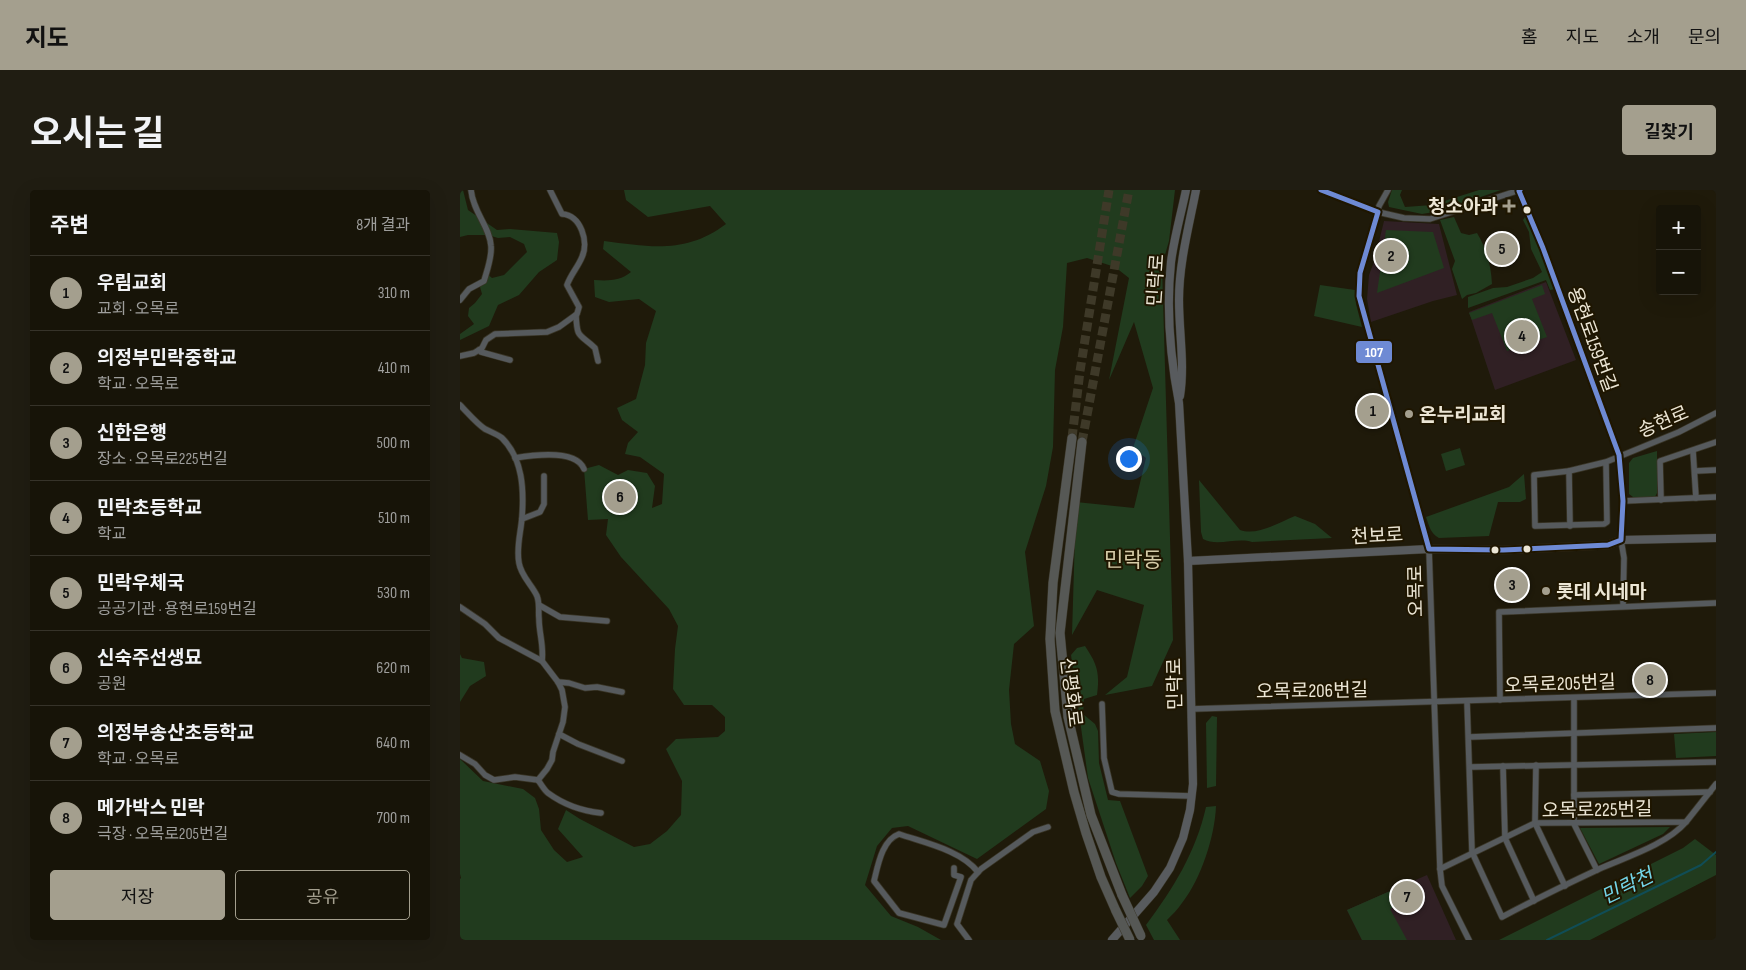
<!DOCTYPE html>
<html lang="ko">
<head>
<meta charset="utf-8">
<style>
  :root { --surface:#171408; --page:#201d12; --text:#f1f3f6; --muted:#9e9e9c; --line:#363329; --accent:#a49f8e }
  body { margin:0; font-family:"Sofia Sans Condensed","Noto Sans KR",sans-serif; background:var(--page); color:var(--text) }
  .controls { position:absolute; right:15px; top:15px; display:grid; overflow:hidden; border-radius:5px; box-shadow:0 5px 20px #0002 }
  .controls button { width:45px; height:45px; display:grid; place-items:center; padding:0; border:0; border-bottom:1px solid var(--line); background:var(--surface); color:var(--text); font:25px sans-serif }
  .you { position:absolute; left:668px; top:268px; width:18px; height:18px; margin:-12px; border:4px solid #fff; border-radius:50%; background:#1a73e8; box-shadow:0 0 0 8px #1a73e833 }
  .badge { display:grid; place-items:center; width:32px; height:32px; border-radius:50%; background:var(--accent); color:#111; font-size:16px; font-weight:700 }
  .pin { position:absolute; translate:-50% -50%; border:2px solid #fff; box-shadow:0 1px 5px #0006 }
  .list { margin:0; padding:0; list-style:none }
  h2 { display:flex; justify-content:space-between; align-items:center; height:65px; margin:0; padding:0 20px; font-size:21px }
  h2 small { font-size:16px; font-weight:400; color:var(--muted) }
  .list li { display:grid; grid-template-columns:32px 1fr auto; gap:15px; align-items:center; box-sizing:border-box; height:75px; padding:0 20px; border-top:1px solid var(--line) }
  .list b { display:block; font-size:19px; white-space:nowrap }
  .list p { margin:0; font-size:16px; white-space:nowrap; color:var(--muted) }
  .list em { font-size:16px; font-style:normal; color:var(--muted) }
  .actions { display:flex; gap:10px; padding:15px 20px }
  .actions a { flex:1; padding:11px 0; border:1px solid var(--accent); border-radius:5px; text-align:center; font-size:18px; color:var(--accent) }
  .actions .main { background:var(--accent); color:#111 }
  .map { position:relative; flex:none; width:1256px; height:750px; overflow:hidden; border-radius:5px }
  header { display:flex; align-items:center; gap:30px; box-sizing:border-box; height:70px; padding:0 25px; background:var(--accent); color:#111 }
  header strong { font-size:24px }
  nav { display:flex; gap:28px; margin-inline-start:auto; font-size:18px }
  .intro { display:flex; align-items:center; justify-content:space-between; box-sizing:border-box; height:120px; padding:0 30px }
  h1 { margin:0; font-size:35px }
  .button { padding:12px 22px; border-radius:5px; background:var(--accent); color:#111; font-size:18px; font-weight:700 }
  main { display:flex; gap:30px; padding:0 30px }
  aside { flex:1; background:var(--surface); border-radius:5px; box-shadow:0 5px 20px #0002 }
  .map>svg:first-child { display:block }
  .education { fill:#302024 }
  .green { fill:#213b1e }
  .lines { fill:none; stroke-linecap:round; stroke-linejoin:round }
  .stream { stroke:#104d56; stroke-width:2 }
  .trunk-tunnel { stroke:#3e3928; stroke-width:9; stroke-dasharray:9 4.5; stroke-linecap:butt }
  .minor-casing { stroke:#3a3628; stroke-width:7 }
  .secondary-casing { stroke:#3a3628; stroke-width:9 }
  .trunk-casing { stroke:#3a3628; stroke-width:10 }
  .minor { stroke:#565a5d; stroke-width:5.5 }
  .secondary { stroke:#585b5e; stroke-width:8 }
  .trunk { stroke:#565855; stroke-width:9 }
  .trunk-bridge-casing { stroke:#3a3628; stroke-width:10; stroke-linecap:butt }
  .trunk-bridge { stroke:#565855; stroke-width:9 }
  .bus-1-casing { stroke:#1f1600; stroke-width:9 }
  .bus-1 { stroke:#6e8ad4; stroke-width:5 }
  .poi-dot { fill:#a49f8e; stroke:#1f1600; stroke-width:2 }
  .bus-dot { fill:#ece6d5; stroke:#1f1600; stroke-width:2 }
  .labels { text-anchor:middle; stroke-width:4; stroke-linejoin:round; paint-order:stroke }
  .poi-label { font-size:19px; font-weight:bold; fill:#ece6d5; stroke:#1f1600; text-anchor:start }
  .street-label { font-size:19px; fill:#ece6d5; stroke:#1f1600 }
  .water-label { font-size:20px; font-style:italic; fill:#73d5e8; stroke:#1f1600 }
  .quarter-label { font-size:21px; fill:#d6cca8; stroke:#1f1600 }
  .line-badge { stroke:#1f1600; stroke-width:2 }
  .badge-label { font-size:14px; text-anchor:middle; font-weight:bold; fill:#fff }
</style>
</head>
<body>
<header>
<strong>지도</strong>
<nav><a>홈</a><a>지도</a><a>소개</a><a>문의</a></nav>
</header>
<div class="intro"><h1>오시는 길</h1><a class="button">길찾기</a></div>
<main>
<aside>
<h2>주변<small>8개 결과</small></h2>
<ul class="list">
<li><span class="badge">1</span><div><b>우림교회</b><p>교회 · 오목로</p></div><em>310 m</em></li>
<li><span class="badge">2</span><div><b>의정부민락중학교</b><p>학교 · 오목로</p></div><em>410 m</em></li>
<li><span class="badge">3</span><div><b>신한은행</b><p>장소 · 오목로225번길</p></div><em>500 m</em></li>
<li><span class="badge">4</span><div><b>민락초등학교</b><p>학교</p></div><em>510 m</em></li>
<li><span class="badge">5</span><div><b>민락우체국</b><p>공공기관 · 용현로159번길</p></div><em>530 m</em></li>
<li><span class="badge">6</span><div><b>신숙주선생묘</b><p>공원</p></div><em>620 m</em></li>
<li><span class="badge">7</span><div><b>의정부송산초등학교</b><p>학교 · 오목로</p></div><em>640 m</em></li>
<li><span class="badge">8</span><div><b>메가박스 민락</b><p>극장 · 오목로205번길</p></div><em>700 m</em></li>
</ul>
<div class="actions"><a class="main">저장</a><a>공유</a></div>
</aside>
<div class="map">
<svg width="1256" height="750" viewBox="0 0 1256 750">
  <rect width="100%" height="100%" fill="#1f1a0a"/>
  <g class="education">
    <path d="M924,31L979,34L997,105L973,111L911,132L907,109L909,85L914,72Z"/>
    <path d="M1086,92L1116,170L1035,200L1009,122Z"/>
    <path d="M967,685L996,750H902L887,720Z"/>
  </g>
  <g class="green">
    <path d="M0,0H3L8,20L37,40L50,39L97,43L99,52L97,70L79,82L59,105L38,115L29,136L0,150V144L14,134L8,126L9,118L15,113L22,104L20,97L25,82L32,88L44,85L67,62L64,54L50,47L38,48L28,45H8L0,47Z"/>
    <path d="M164,0H715L709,51L702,75L713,450L692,496L645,505L667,487L684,415L637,400L612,445L616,312L674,318L686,268L673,258L693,198L674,132L649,190L669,88L655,77L627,68L607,73L603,137L595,180L593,257L586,296L565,362L574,436L554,454L549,500L551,534L555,554L580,571L589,601L586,619L517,669L448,636L432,638L417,656L405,695L431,726L458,737L481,750H0V689L1,688L0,684V569L23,591L63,599L75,608L79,619L81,640L94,660L107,672L123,667L98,639L106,620L120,629L174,657L190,654L207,641L221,625L222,591L206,559L216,549L258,547L265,541V527L252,515H224L213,499L215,459L218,436L209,419L161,367L146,345L148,329L128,330L124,279L139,275L158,285L168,280L187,283L195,296L192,318L202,314L204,284L180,267L165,264L168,253L178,242L162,230L157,218L176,209L185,175L186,153L196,121L179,109L149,112L135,107L134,90C148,91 160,91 171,82L143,59L144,51C191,57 226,64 266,34L250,16L188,27L166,10Z"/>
    <path d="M932,0H942L940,5L945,17L972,15L1019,0H1041L980,21L962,24L929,17L928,12Z"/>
    <path d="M1067,24L1096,99L1090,100L1086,90L1008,118V107L1033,98L1047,97L1073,88L1082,82L1071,59L1069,42L1063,30Z"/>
    <path d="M994,27L1001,43L1009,45L1017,43C1027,60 1031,75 1032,94L1016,103L1007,105L1002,109L992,79L995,71L980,30Z"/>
    <path d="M926,40L973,42L984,78L917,103Z"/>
    <path d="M860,95L895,100L896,114L902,137L854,126Z"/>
    <path d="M1082,95L1085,104L1072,109L1087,147L1047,161L1032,123L1012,130L1009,123Z"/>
    <path d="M1000,258L1005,275L986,281L981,264Z"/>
    <path d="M1197,261V303L1195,307H1173L1169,304V273L1173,268Z"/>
    <path d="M1064,284L1066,309L1060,312H1038L1029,346L979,348C971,344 969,336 966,327L1049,297Z"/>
    <path d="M739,290L780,340C797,346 818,333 835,326L855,334L872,348L792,352C777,347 757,357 743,349L741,342Z"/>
    <path d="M625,456C637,474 640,482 637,505L624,509L623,524L635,534L638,541L639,573L648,610L660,611L688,686L682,696L670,708L656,673L628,588L611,465L617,458Z"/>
    <path d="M0,464L2,468L24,472L26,486L10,496L0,512Z"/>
    <path d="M752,526L757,527L756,596L747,598L746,533Z"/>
    <path d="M1256,542V566L1216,568L1214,544Z"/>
    <path d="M756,616C755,646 741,689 722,713C718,719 712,725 707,730L720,750H694L686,735C713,699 736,662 746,617Z"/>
    <path d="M1210,637L1203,644L1139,674L1120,638Z"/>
    <path d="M1235,649L1256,665V685L1130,750H1039L1223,658Z"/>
    <path d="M946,694L953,708L930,719L947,750H902L887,720Z"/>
  </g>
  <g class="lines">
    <path class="stream" d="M1087,750L1241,675L1256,662"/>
    <g class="trunk-tunnel">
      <path d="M612,248L620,181L649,0"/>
      <path d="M622,252L669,0"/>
    </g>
    <defs>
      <g id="minor">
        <path d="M861,0L918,22L944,28L970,29L1060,0"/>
        <path d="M928,0L919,16L900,83L899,106L969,359L980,679L982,696L1009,750"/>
        <path d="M1058,0L1083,58L1159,265L1163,311L1161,350L1164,368L1163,416"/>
        <path d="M0,110L9,99L24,91C27,80 32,68 31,56C30,37 13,22 11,0"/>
        <path d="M116,125C117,149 119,143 135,158L138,171"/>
        <path d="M19,160L21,162L50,170"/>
        <path d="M0,166L14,163L22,158L26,150L35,144L87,142L99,137L117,124L119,117L107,95C111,84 118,77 122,67C129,52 121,25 102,24L90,0"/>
        <path d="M0,215C8,223 16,233 25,239C31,242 37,244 42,248C63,269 64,300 62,327C61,342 56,357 59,373C61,386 72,395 77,406C80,414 78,421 79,429C79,443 84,456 82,471"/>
        <path d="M1233,261L1236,308"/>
        <path d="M55,268C73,265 116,259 124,279"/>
        <path d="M1146,272L1147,332L1144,334L1075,336L1074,285L1109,281L1146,272L1219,242L1256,223"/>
        <path d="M1109,281L1110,336"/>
        <path d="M1235,281L1256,280"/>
        <path d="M1201,310L1200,271L1256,252"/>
        <path d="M1163,311L1256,307"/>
        <path d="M62,329L80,322L84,314V286"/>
        <path d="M79,415L100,427L147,431"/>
        <path d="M0,417L25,434L39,448L82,471L98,492L102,500L105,517L103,532L93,562L92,570L87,579L78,590"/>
        <path d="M98,492L109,493L125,498L137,497L162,502"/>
        <path d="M1114,508V634L1137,680"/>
        <path d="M1040,510L1039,422L1256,413"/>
        <path d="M1007,511L1012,662L1042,727C1074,710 1107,694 1139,679C1166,667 1206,655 1226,632"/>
        <path d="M642,514L644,568L652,602L659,604L732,606"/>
        <path d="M731,519L1256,503"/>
        <path d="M99,544L118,554L162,571"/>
        <path d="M1009,547L1256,538"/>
        <path d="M0,565L15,574L25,585L34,590L55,587L78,590"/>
        <path d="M1076,575L1075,633L1105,696"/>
        <path d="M1043,576L1045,648L1074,711"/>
        <path d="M1010,577L1256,572"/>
        <path d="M78,590C81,594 84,600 88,603C103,614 122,621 141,623"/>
        <path d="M1114,605L1250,602"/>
        <path d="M494,678V685L501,687L484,735L439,723L414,691C418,675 422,650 439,644C465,653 501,660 518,682"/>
        <path d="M980,679L1075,633L1226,632L1256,594"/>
        <path d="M509,750L497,734L511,690L521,679L573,642L588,637"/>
      </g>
      <g id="secondary">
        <path d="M720,206C725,174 719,143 719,110C719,73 729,36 736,0"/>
        <path d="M728,371L969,359L1043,360L1148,355L1161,350L1256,348"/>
        <path d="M652,750L694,702L710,678L723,648L730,620L733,594L728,371L719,213C710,166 706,119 711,72C714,48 721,24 726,0"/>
      </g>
      <g id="trunk">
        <path d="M612,248L593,393L590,449L595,521L614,602L626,643L641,687L656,721"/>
        <path d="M622,252L600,443L608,527L631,625L662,705"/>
      </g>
    </defs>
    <use href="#minor" class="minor-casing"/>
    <use href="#secondary" class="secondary-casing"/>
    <use href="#trunk" class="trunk-casing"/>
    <use href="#minor" class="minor"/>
    <use href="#secondary" class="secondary"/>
    <use href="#trunk" class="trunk"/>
    <defs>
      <g id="trunk-bridge">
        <path d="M662,705L681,746"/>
        <path d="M656,721L670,750"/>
      </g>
    </defs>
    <use href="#trunk-bridge" class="trunk-bridge-casing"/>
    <use href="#trunk-bridge" class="trunk-bridge"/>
    <defs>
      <path id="bus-1" d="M861,0L918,22L900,83L899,106L969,359L1043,360L1148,355L1161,350L1163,311L1159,265L1083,58L1059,1L1060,0"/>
    </defs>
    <use href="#bus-1" class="bus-1-casing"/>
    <use href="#bus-1" class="bus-1"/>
  </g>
  <g class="poi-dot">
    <path d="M1046.5 8.5h5v5h5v5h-5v5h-5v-5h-5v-5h5z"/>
    <circle cx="949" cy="224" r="5"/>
    <circle cx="1086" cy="401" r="5"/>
  </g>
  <g class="bus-dot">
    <circle cx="1067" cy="20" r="4.5"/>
    <circle cx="1067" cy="359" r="4.5"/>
    <circle cx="1035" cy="360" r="4.5"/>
  </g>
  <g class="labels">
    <g class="poi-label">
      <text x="1038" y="23" text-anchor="end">청소아과</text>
      <text x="959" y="231">온누리교회</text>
      <text x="1096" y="408">롯데 시네마</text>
    </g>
    <g class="street-label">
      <text transform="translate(695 90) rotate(-86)" y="7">민락로</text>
      <text transform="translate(1133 149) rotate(70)" y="7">용현로159번길</text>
      <text transform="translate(1203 231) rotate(-23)" y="7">송현로</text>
      <text transform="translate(917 345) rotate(-3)" y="7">천보로</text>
      <text transform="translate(955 401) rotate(-91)" y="7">오목로</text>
      <text transform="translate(1100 493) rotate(-2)" y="7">오목로205번길</text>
      <text transform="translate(714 494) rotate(-91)" y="7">민락로</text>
      <text transform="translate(852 500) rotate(-1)" y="7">오목로206번길</text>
      <text transform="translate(612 502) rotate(83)" y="7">신평화로</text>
      <text transform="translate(1137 619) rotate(-1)" y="7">오목로225번길</text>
    </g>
    <g class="water-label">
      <text transform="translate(1167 696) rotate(-26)" y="7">민락천</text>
    </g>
    <g class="quarter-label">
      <text x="673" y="377">민락동</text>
    </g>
  </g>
  <rect class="line-badge" x="895" y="150" width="38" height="24" rx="5" fill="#6e8ad4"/>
  <g class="badge-label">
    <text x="914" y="167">107</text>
  </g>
</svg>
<div class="controls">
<button>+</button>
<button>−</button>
</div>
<div class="you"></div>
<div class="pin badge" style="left:913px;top:221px">1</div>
<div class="pin badge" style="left:931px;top:66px">2</div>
<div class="pin badge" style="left:1052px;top:395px">3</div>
<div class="pin badge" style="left:1062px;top:146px">4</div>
<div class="pin badge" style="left:1042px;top:59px">5</div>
<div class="pin badge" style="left:160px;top:307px">6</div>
<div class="pin badge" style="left:947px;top:707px">7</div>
<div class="pin badge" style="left:1190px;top:490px">8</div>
</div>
</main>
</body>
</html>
